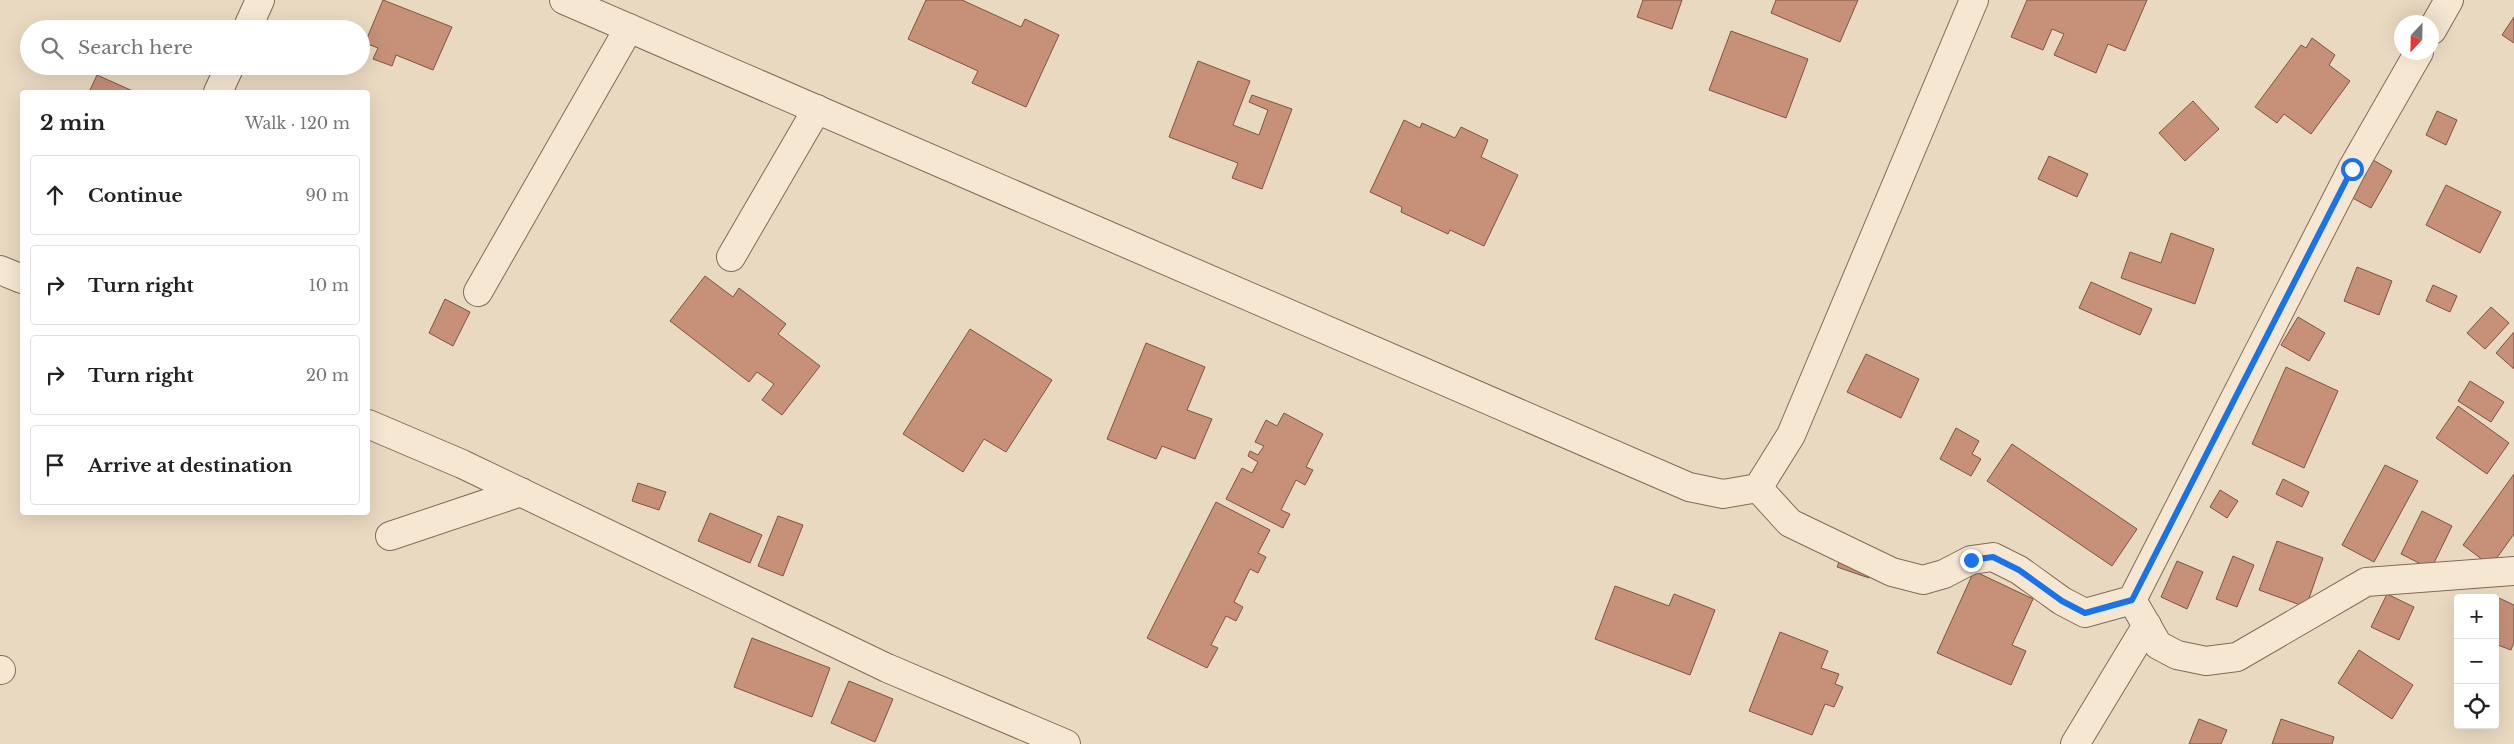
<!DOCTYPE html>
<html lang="en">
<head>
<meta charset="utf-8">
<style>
  :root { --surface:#fff; --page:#f6f6f6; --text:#222; --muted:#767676; --line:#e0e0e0 }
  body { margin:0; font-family:"Libre Baskerville",serif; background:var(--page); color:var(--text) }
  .controls { position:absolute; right:15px; bottom:15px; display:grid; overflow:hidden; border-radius:5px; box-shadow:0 5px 20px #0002 }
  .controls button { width:45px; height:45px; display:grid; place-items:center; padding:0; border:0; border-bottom:1px solid var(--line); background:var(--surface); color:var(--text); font:25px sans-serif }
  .compass { position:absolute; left:2394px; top:15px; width:45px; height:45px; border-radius:50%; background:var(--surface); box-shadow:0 5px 20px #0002; rotate:202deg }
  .stop { position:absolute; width:15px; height:15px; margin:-11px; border:4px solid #1a73e8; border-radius:50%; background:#fff }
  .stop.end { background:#1a73e8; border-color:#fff; box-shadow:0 1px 5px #0008 }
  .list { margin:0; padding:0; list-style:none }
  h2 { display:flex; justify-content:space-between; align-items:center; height:65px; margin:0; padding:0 20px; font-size:21px }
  h2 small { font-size:16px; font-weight:400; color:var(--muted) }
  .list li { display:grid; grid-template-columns:32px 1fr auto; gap:15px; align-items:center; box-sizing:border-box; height:80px; margin:0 10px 10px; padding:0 10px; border:1px solid var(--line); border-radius:5px }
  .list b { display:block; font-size:19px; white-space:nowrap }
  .list em { font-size:16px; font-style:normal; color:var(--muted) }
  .icon { flex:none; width:28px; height:28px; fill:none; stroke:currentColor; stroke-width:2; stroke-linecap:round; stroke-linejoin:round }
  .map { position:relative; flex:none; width:2514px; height:744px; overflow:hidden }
  .search { position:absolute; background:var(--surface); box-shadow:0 5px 20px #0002; left:20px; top:20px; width:350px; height:55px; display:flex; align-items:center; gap:12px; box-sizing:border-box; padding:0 18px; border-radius:28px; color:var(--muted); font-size:19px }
  .panel { position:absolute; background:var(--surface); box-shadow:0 5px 20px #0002; left:20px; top:90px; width:350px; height:425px; border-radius:5px }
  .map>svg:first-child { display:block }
  .building { fill:#c69079; stroke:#805341 }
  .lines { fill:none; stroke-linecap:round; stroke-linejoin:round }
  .street-casing { stroke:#826a5a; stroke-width:30 }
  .street { stroke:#f6e7d3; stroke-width:28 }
  .route { stroke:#1a73e8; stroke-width:6 }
</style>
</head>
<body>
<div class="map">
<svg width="2514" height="744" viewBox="0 0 2514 744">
  <rect width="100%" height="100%" fill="#ead9c1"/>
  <g class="building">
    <path d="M383,0L452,27L433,70L396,55L392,66L373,59L378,48L365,43Z"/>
    <path d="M926,0H962L1021,27L1025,19L1059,35L1026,107L972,83L978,71L908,39Z"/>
    <path d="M1643,0H1682L1672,29L1637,17Z"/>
    <path d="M1776,0H1858L1840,42L1771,13Z"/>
    <path d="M2027,0H2147L2125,51L2108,44L2096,73L2054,55L2064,34L2052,29L2043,50L2011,37Z"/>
    <path d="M2514,17V43L2502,35Z"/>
    <path d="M1731,31L1808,59L1786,118L1709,90Z"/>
    <path d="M2312,38L2335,55L2329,65L2350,81L2311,134L2284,114L2277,123L2255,107L2301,45L2306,48Z"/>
    <path d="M1198,61L1250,81L1233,125L1259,135L1268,110L1249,102L1252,95L1292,109L1262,189L1232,178L1238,163L1169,137Z"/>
    <path d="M97,75L135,92H89Z"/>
    <path d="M2193,101L2219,129L2185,161L2159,133Z"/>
    <path d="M2437,111L2457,120L2446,145L2426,135Z"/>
    <path d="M1404,120L1420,128L1422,123L1455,138L1461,127L1488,140L1481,157L1518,175L1484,246L1450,230L1448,234L1401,212L1402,207L1370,192Z"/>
    <path d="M2049,156L2088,174L2077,197L2038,179Z"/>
    <path d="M2368,157L2392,171L2371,208L2347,195Z"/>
    <path d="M2446,185L2501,212L2480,253L2426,225Z"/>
    <path d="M2171,233L2214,249L2195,304L2121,278L2130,252L2161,263Z"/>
    <path d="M2357,267L2392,281L2379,315L2344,301Z"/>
    <path d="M705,276L733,297L739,288L786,324L778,334L820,366L782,415L762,400L774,384L757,372L749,382L670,321Z"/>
    <path d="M2091,282L2152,309L2140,335L2079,308Z"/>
    <path d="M2433,285L2457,296L2450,312L2426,301Z"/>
    <path d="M445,299L470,312L453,346L429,333Z"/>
    <path d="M2491,307L2509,323L2485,349L2467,333Z"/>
    <path d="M2298,317L2325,333L2309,361L2281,345Z"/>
    <path d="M970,329L1052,380L1006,452L984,439L963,472L903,434Z"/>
    <path d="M2514,332V369L2496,353Z"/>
    <path d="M1146,343L1205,367L1187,410L1212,419L1195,459L1162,446L1156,459L1107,439Z"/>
    <path d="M1866,354L1919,379L1901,418L1847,392Z"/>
    <path d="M2286,367L2338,391L2304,468L2252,444Z"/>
    <path d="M2470,381L2504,402L2491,422L2458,401Z"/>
    <path d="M2458,406L2509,443L2487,474L2436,438Z"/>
    <path d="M1284,413L1323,434L1306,467L1313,470L1305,485L1296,480L1281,510L1290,514L1283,528L1226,499L1242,468L1252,473L1258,462L1248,456L1250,451L1258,455L1264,446L1255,442L1266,420L1277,426Z"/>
    <path d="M1956,428L1979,441L1972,454L1981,459L1971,476L1940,459Z"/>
    <path d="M2012,444L2137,529L2112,566L1987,481Z"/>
    <path d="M2385,465L2418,481L2374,562L2342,545Z"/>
    <path d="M2514,474V534L2491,566L2463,545Z"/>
    <path d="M2283,479L2309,492L2302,507L2276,494Z"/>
    <path d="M638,483L666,492L659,510L632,501Z"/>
    <path d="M2220,490L2238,501L2227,518L2210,507Z"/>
    <path d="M1216,502L1270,530L1258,553L1266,557L1258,573L1250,569L1234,602L1243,607L1236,621L1226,616L1211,645L1218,648L1207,668L1147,638Z"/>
    <path d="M2422,511L2452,526L2431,569L2401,554Z"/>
    <path d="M710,513L762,535L750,563L698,541Z"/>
    <path d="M778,516L803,525L783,576L758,566Z"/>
    <path d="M2277,541L2323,558L2306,607L2259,590Z"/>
    <path d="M1842,555L1873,567L1869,578L1837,567Z"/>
    <path d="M2233,556L2254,565L2237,607L2216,599Z"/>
    <path d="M2177,561L2203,572L2187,609L2161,597Z"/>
    <path d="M1974,571L2033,599L2012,645L2026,651L2011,685L1937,653Z"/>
    <path d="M1615,586L1669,606L1674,594L1715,610L1690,675L1595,639Z"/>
    <path d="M2387,594L2414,607L2399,640L2371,627Z"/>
    <path d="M2499,598L2514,605V642L2511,650L2495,644V607Z"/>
    <path d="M1780,632L1828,651L1821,668L1839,674L1835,684L1843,687L1834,707L1825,704L1812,735L1749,711Z"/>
    <path d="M752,638L830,668L812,717L734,687Z"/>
    <path d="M2359,650L2413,685L2392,719L2338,683Z"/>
    <path d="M849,681L893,699L875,742L831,723Z"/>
    <path d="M2199,719L2227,730L2221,744H2189Z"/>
    <path d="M2281,719L2334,737L2332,744H2272Z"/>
  </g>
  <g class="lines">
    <defs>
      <g id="street">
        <path d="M564,0L1689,487L1723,494L1758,488L1791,435L1974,0"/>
        <path d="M247,29L260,0"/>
        <path d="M2432,30L2449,0"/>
        <path d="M218,92L230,66"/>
        <path d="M731,257L817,109"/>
        <path d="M0,270L22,279"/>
        <path d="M478,292L629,28"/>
        <path d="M368,424L462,464L887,668L1066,744"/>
        <path d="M1758,488L1790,523L1892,572L1923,580L1944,574L1971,560L1993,557L2019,570L2062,601L2085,613L2132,600L2352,169L2419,52"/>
        <path d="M390,536L521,492"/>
        <path d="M2132,600L2158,645L2177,655L2206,661L2237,657L2366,582L2514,571"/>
        <path d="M0,670H1"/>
        <path d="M2075,744L2147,625"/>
      </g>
    </defs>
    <use href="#street" class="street-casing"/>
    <use href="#street" class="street"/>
  </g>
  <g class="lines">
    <path class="route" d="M1971,560L1993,557L2019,570L2062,601L2085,613L2132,600L2352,169"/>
  </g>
</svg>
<div class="controls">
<button>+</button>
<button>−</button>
<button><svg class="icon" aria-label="locate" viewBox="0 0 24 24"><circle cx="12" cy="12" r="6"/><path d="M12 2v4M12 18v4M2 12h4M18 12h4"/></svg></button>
</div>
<svg class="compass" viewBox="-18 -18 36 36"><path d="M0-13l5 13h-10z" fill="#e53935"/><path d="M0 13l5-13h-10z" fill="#767676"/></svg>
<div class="stop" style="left:2352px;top:169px"></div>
<div class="stop end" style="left:1971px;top:560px"></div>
<div class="search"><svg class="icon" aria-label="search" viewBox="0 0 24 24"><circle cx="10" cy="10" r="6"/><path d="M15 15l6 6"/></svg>Search here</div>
<section class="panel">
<h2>2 min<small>Walk · 120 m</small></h2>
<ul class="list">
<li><svg class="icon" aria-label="ahead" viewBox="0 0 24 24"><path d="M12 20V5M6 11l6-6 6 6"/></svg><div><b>Continue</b></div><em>90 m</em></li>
<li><svg class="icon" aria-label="right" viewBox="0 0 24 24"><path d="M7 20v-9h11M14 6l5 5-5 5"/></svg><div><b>Turn right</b></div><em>10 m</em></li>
<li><svg class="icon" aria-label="right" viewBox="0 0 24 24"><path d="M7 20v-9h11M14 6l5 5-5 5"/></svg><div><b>Turn right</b></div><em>20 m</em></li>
<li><svg class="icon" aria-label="arrive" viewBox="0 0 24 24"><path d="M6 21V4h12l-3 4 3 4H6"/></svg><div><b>Arrive at destination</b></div></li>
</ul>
</section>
</div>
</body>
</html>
